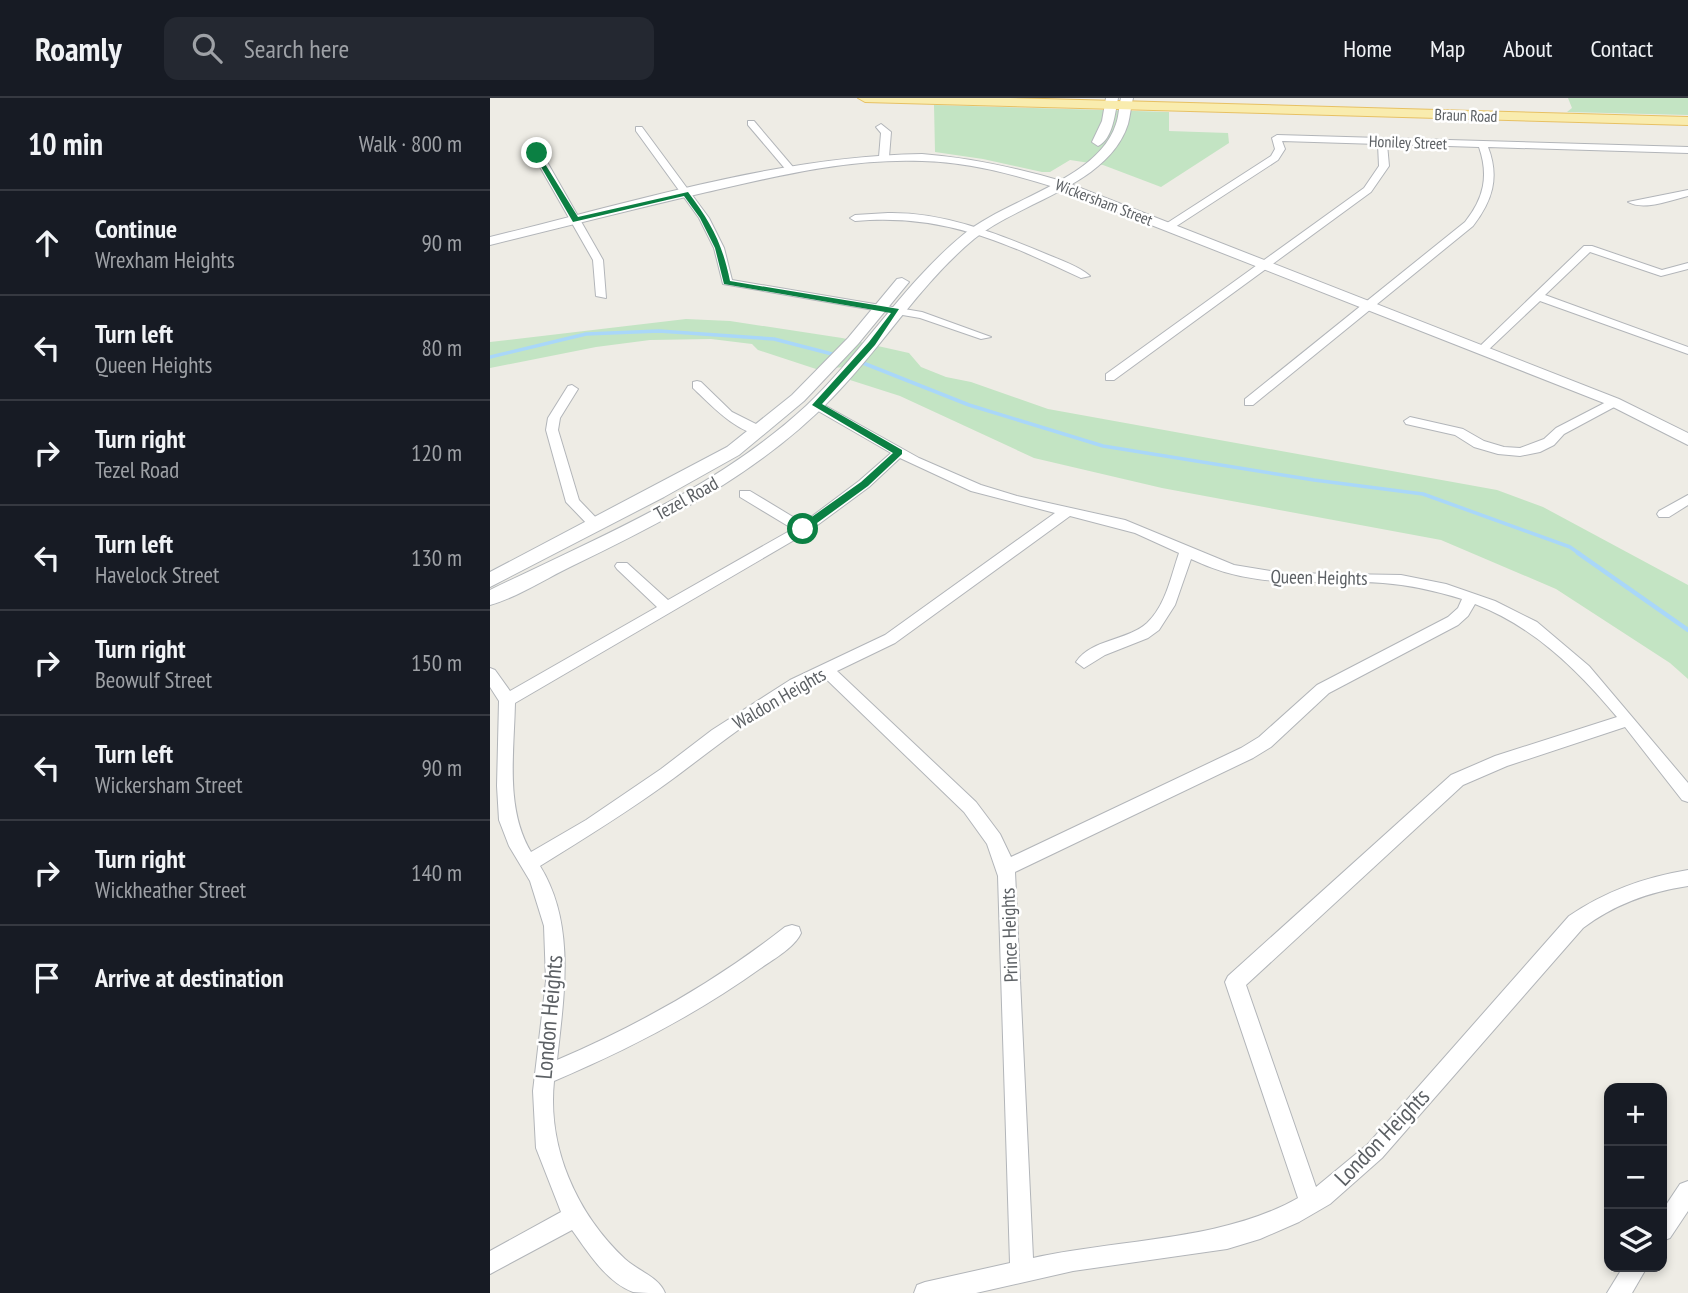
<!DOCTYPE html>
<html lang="en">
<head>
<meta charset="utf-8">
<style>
  :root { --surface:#171b24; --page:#242831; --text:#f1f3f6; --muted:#9ea1a6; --line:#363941 }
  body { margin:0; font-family:"PT Sans Narrow",sans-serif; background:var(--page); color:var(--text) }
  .controls { position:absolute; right:21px; bottom:21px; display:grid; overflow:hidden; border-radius:14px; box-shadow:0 4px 10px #0003 }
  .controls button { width:63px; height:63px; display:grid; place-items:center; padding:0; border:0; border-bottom:2px solid var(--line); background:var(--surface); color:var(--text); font:35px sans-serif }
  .stop { position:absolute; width:21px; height:21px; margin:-16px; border:5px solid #0b8043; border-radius:50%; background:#fff }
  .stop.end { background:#0b8043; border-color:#fff; box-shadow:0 2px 7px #0008 }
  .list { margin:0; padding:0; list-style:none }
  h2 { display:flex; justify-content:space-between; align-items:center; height:91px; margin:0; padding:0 28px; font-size:30px }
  h2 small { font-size:23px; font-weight:400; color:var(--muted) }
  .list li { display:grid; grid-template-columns:46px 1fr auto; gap:21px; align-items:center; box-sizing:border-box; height:105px; padding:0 28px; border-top:2px solid var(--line) }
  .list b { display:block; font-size:26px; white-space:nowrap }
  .list p { margin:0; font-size:23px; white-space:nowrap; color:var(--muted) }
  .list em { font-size:23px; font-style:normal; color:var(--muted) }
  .icon { flex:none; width:38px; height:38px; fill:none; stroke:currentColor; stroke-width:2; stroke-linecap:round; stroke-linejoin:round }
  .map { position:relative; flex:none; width:1198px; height:1195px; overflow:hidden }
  header { display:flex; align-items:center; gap:42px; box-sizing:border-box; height:98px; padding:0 35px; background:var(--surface); border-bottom:2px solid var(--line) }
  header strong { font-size:33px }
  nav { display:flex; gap:38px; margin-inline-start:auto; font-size:24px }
  .search { width:490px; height:63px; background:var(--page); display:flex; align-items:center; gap:18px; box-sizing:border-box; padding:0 24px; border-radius:14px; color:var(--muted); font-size:26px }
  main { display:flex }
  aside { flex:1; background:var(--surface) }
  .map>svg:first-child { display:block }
  .green { fill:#c3e4c3 }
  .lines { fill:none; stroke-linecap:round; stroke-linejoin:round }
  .stream-far1 { stroke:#a9d7f9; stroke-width:3.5 }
  .stream { stroke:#a9d7f9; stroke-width:4.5 }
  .minor-casing { stroke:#b2b5b9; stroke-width:2 }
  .tertiary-casing { stroke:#b2b5b9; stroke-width:2 }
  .secondary-casing { stroke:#b3b7bb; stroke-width:2 }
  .primary-casing { stroke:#e7c164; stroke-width:2 }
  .minor { fill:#fff; fill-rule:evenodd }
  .tertiary { fill:#fff; fill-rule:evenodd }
  .secondary { fill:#fff; fill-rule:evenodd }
  .primary { fill:#f9ecae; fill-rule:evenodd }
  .route { fill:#0b8043 }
  .labels { text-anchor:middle; stroke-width:5; stroke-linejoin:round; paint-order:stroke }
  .far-street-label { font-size:16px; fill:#5c6064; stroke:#fff }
  .street-label { font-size:19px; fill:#5c6064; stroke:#fff }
  .near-street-label { font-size:23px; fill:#5c6064; stroke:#fff }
</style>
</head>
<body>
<header>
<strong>Roamly</strong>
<div class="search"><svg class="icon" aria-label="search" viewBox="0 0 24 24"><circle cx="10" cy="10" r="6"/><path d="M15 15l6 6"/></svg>Search here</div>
<nav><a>Home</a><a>Map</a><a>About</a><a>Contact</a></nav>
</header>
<main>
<aside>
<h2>10 min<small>Walk · 800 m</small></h2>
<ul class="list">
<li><svg class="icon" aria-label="ahead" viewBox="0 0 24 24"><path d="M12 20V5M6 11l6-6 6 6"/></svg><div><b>Continue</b><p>Wrexham Heights</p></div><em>90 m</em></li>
<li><svg class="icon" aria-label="left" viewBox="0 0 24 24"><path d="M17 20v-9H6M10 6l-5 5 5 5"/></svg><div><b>Turn left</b><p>Queen Heights</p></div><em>80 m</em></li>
<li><svg class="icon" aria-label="right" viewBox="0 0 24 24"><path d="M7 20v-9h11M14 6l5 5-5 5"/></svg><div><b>Turn right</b><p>Tezel Road</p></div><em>120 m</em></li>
<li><svg class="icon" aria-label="left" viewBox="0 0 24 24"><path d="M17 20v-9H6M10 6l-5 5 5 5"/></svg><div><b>Turn left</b><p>Havelock Street</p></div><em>130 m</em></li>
<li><svg class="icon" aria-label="right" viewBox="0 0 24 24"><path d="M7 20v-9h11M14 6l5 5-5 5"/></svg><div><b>Turn right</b><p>Beowulf Street</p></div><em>150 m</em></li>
<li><svg class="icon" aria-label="left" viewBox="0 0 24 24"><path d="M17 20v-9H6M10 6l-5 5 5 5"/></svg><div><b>Turn left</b><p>Wickersham Street</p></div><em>90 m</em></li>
<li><svg class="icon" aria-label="right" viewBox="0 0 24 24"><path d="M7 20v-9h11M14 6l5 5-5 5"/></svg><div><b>Turn right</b><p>Wickheather Street</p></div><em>140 m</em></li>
<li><svg class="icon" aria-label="arrive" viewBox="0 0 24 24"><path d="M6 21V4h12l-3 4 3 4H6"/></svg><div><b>Arrive at destination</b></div></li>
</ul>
</aside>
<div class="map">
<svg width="1198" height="1195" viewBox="0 0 1198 1195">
  <rect width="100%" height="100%" fill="#eeece5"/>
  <g class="green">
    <path d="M1078,0H1198V17L1077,14L1082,10Z"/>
    <path d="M444,7L679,14V33L738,35L739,45L671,89L613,67L580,62L560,74H552L493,61L445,54Z"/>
    <path d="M196,221L240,223L352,240L419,255L431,269L456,279L481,284L558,311L1007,392L1053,409L1198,487V581L1180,565L1066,491L951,442L672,390L544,360L410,298L360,282L370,268L326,271L268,252L262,246L221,241L160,242L106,249L0,270V244Z"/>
  </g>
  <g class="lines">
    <g class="stream-far1">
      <path d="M0,259L96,236L169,233L284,241L342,256"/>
      <path d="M373,265L479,307L613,348L824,382L933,396L1080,449L1090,456"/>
    </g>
    <path class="stream" d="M1088,455L1198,532"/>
    <defs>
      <g id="minor">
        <path d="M258,23H264L303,69V73H297L258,27Z"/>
        <path d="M391,26L401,34L399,59L394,62L389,59L391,35L386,29Z"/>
        <path d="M146,29H152L219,120L234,150L242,182L432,214L501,239L491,241L430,220L233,186L224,150L209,120L146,33Z"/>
        <path d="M787,37L1198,49V55L998,49C1010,80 1002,103 983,128L763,307H755V301L975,124C994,100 999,78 989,49L897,46L899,68L881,94L624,282H616V276L874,90L889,68L888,46L792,43L795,51L788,62L682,131H674V127L781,58L785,51L782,40Z"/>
        <path d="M47,52L52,55L113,162L116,200L106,198L103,162L42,55Z"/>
        <path d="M1198,92V98C1181,102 1154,113 1138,104Z"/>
        <path d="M398,115C453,114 506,135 556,156C570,162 589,168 600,178L591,180C514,144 453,115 365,123L360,120L365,117Z"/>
        <path d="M1094,148H1102L1172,172L1198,165V171L1171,178L1100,154L1055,197L1198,249V256L1050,203L996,254H988V250Z"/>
        <path d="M207,283L211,284L242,314L274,330V336C250,339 219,305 203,290V284Z"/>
        <path d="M82,287L88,291L70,320L68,332L89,402L113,427L106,432L101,430L76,404L56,332L58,320L78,288Z"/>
        <path d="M1124,300L1130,304L1128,307L1074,336L1064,347L1050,354L1030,358L1008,356L984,349L965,337L916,326L914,323L920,319L973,331L994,343L1014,349L1030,350L1054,341L1066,330Z"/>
        <path d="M327,303L429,360L491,387L527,398L635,422L744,467L792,475L911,477L956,486L1005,503L1047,524L1099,568L1198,685V704L1192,702L1135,629L1017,668L973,687L756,887L826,1089L878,1046L1079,818C1116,793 1155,779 1198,772V788C1159,794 1125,806 1093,830L892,1060L840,1106L809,1124L770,1141L737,1151L583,1173L486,1195H424L427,1187L435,1184L520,1165L508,778L497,746L474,714L334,579C279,606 232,644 184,680C141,712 95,740 50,768C86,826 74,897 67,962C149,927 225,884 295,829L302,827L309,829L311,835C305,849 284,861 271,870C207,916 137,952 64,983C57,1050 87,1116 135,1161C148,1173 169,1179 175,1195C166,1195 151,1195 143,1194C116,1184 98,1154 82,1132L0,1176V1153L71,1114L46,1050L43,993L56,883L54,828L40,783L19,748L9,722L7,688L9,603L0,589V570L5,572L20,593L167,509L127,471L125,468L127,465H137L178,502L303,431L250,399V393H260L313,425L369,383L401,355L323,310V304ZM410,360L481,393L565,415L395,537L300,582L222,632L171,671L96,722L41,754C15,711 24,654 25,605L318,434L379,389ZM580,418L645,435L689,455C681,478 676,507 657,525C637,543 601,541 586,564L594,570L615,557L658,540L669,532L685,507L701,461C770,494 821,480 893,485C920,487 946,493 972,501L968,510L958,519L827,587L769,639L751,650L521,759L510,736L486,704L347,573L405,545ZM985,506C1044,529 1087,571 1127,619L1005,658L961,677L738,878L735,884L808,1100C733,1143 628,1141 543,1160L525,774L763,660L781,649L839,595L968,527L978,518Z"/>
        <path d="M1198,397V407L1179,419H1169L1167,416L1169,413Z"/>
        <path d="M1198,1083V1113L1180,1140L1172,1143V1113L1190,1086Z"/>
        <path d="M1133,1169H1157L1142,1195H1117Z"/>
      </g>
      <path id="tertiary" d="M432,56C482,60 527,70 575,84L1129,301L1198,335V347L1119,307L567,90C522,76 478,64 432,63C359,60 287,78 217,94C144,111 72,129 0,147V139C140,105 288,58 432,56Z"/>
      <g id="secondary">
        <path d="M616,0H628C625,15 623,41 608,48L602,44L612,23Z"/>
        <path d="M631,0H643C641,8 640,18 638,26C619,87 529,104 484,141C429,187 393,248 343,299C270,375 175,423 82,468C55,481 28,499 0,507V492C109,439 225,392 316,308C373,254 413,186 474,136C516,101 608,82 626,26C629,18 629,8 631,0Z"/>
        <path d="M412,180L419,184L368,246L314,303L249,357L174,399L0,489V474L237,349L302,297L358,240L407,181Z"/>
      </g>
      <path id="primary" d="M368,0H520L1198,19V27L375,4Z"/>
    </defs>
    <use href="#minor" class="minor-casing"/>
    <use href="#tertiary" class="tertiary-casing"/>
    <use href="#secondary" class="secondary-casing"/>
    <use href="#primary" class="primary-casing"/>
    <use href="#minor" class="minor"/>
    <use href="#tertiary" class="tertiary"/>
    <use href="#secondary" class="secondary"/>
    <use href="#primary" class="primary"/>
  </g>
  <path class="route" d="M47,53L88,119L198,94C221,125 232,144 240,183L409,211L385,247L332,306L412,352V356L378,388L316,433H309V428L371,384L403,355L322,307L379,244L401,215L234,186L225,150L210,120L194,98L83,124L43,55Z"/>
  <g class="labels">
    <g class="far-street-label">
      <text transform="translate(976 17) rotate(2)" y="6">Braun Road</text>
      <text transform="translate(918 44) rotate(2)" y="6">Honiley Street</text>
      <text transform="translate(614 104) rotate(21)" y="6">Wickersham Street</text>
    </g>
    <g class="street-label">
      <text transform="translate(196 400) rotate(-29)" y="7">Tezel Road</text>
      <text transform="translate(829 479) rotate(1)" y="7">Queen Heights</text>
      <text transform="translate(289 600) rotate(-30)" y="7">Waldon Heights</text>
      <text transform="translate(519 837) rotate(-92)" y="7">Prince Heights</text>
    </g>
    <g class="near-street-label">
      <text transform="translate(59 919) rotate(-85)" y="8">London Heights</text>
      <text transform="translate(892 1039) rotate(-46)" y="8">London Heights</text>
    </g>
  </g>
</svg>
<div class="controls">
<button>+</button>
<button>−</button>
<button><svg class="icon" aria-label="layers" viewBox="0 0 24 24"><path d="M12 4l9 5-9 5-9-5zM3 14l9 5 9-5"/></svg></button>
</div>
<div class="stop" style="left:313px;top:431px"></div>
<div class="stop end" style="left:47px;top:55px"></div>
</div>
</main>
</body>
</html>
